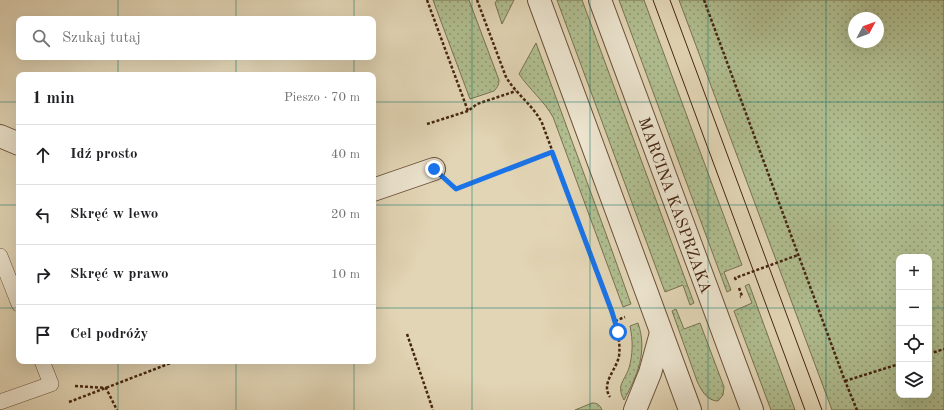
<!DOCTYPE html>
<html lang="pl">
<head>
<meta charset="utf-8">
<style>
  :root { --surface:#fff; --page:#f6f6f6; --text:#202124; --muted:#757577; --line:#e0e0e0 }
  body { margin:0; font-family:"Old Standard TT",serif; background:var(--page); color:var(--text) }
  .controls { position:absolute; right:12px; bottom:12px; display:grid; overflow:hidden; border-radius:8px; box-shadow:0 4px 16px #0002 }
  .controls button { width:36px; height:36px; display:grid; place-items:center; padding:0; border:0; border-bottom:1px solid var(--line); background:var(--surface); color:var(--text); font:20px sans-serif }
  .compass { position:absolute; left:848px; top:12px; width:36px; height:36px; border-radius:50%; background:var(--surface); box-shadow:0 4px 16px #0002; rotate:49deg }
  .stop { position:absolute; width:12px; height:12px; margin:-9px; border:3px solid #1a73e8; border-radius:50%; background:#fff }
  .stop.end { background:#1a73e8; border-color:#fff; box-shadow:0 1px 4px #0008 }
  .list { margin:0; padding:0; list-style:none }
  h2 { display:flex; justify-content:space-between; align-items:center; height:52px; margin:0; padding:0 16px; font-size:17px }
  h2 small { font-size:13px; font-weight:400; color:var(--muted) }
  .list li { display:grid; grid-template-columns:26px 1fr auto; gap:12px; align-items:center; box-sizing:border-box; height:60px; padding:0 16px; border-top:1px solid var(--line) }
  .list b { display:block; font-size:15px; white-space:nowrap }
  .list em { font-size:13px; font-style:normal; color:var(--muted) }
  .icon { flex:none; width:22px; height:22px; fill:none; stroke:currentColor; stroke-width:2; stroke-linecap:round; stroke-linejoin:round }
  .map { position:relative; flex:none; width:944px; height:410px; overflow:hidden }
  .search { position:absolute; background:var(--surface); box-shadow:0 4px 16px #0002; left:16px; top:16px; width:360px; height:44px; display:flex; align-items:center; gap:10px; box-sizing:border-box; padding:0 14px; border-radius:8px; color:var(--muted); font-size:15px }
  .panel { position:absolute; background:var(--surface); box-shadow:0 4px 16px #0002; left:16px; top:72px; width:360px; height:292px; border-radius:8px }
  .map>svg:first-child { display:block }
  .green { fill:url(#green-dots); stroke:#7b7250; fill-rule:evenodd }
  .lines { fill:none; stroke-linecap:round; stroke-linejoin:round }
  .service-casing { stroke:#6d513a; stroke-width:16 }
  .minor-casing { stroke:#6d513a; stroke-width:24 }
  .tertiary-casing { stroke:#6d513a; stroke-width:24 }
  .path { stroke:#462511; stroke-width:2.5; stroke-dasharray:3 2; stroke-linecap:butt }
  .service { stroke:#ece4cf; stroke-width:15 }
  .minor { stroke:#ece4cf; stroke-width:22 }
  .tertiary { stroke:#ece4cf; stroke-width:22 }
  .tram { stroke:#462511; stroke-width:1 }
  .route { stroke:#1a73e8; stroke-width:5 }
  .grid { fill:none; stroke:#0f766e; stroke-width:1; stroke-opacity:0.55 }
  .labels { text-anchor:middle; stroke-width:4; stroke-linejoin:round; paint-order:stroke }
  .street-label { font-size:16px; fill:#462511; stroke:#ece4cf }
</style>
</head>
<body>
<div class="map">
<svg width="944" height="410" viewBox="0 0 944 410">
  <defs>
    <pattern id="green-dots" width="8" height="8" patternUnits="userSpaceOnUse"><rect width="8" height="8" fill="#b0be90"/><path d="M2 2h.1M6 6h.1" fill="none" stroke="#919a74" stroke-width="1.8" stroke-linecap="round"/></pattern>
  </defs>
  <rect width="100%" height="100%" fill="#e2d5b5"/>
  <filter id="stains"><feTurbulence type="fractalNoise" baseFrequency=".005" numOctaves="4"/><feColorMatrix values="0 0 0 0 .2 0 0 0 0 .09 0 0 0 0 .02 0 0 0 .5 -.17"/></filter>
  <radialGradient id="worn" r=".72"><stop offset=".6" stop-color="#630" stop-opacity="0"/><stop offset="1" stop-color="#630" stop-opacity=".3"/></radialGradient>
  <g class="green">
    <path d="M433,0H469L499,80C499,85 497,88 494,91L470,99Z"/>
    <path d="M497,0H514L502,24L495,3Z"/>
    <path d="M557,0H582L694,303L690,305L683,285L665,292Z"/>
    <path d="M619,0H644L742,265L724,272L731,290L727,292Z"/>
    <path d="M679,0H944V410H832ZM854,18H878V42H854ZM899,257H929V395H899Z"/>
    <path d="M536,43L606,234L631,304L623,307L553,117C544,101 530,90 519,74Z"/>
    <path d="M749,284L795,410H771L734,311L752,303L745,286Z"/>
    <path d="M676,309L684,329L700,323L724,387L723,395L718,401C707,401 701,390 697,381L672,311Z"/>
    <path d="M638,323C648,352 637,376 624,400C616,385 624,382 629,368C633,354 633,340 630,326Z"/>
    <path d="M592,403C598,403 600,405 602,410H575Z"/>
  </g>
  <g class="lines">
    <defs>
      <g id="service">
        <path d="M0,256L19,304"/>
        <path d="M0,402L51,384L42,361"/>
      </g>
      <g id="minor">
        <path d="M0,136L19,144"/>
        <path d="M373,190L434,169"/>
        <path d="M635,410L650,373L661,333"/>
      </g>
      <g id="tertiary">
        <path d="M539,0L690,410"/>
        <path d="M600,0L752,410"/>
      </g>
    </defs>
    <use href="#service" class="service-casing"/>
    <use href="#minor" class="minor-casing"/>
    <use href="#tertiary" class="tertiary-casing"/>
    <g class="path">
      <path d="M427,0L468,111"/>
      <path d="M477,0L506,77C516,94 533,105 542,123L612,312C616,327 621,340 619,356C617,367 607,377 607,388C607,391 608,394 610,397"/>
      <path d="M704,0L845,381L857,410"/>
      <path d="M427,124L468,111L477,104L516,91"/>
      <path d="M454,187L456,189L553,152"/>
      <path d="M736,280L735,278L798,255"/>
      <path d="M739,288L742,296L740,297"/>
      <path d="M615,321L625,317"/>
      <path d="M407,334L433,410"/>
      <path d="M929,354L944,349"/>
      <path d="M845,381L899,364"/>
      <path d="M75,386L106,388L117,410"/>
      <path d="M69,402L176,361"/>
    </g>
    <use href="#service" class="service"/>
    <use href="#minor" class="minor"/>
    <use href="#tertiary" class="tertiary"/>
    <g class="tram">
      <path d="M653,0L805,410"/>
      <path d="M670,0L822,410"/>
    </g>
  </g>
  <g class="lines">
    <path class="route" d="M434,169L456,189L552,152L612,312L618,332"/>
  </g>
  <path class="grid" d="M118,0V19M236,0V19M354,0V19M472,0V410M590,0V410M708,0V410M826,0V410M118,57V75M236,57V75M354,57V75M0,102H19M373,102H944M0,205H19M373,205H944M0,308H19M373,308H899M929,308H944M118,361V410M236,361V410M354,361V410"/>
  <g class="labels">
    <g class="street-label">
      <text transform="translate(676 205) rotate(70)" y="6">MARCINA KASPRZAKA</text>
    </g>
  </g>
  <rect width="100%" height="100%" filter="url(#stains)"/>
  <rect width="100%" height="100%" fill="url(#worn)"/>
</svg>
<div class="controls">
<button>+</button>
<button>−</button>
<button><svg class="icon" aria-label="locate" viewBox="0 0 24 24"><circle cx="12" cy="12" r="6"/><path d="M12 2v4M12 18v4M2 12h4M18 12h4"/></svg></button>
<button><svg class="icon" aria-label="layers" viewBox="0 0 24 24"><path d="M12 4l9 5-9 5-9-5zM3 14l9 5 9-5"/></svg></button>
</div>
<svg class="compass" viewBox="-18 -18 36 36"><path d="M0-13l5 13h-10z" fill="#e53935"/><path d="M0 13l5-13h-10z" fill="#757577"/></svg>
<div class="stop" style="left:618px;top:332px"></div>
<div class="stop end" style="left:434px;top:169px"></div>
<div class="search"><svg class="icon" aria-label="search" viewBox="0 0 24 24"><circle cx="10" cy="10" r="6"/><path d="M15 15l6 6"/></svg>Szukaj tutaj</div>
<section class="panel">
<h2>1 min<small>Pieszo · 70 m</small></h2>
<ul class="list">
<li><svg class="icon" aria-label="ahead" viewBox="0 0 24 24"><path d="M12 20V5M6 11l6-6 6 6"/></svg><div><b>Idź prosto</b></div><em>40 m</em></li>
<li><svg class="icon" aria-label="left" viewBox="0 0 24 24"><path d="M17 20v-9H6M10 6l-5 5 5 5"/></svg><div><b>Skręć w lewo</b></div><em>20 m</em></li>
<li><svg class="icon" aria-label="right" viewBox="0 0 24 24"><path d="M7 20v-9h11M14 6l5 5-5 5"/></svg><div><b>Skręć w prawo</b></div><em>10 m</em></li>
<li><svg class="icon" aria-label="arrive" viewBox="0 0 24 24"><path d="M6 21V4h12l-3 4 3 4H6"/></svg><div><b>Cel podróży</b></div></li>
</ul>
</section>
</div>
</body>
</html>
